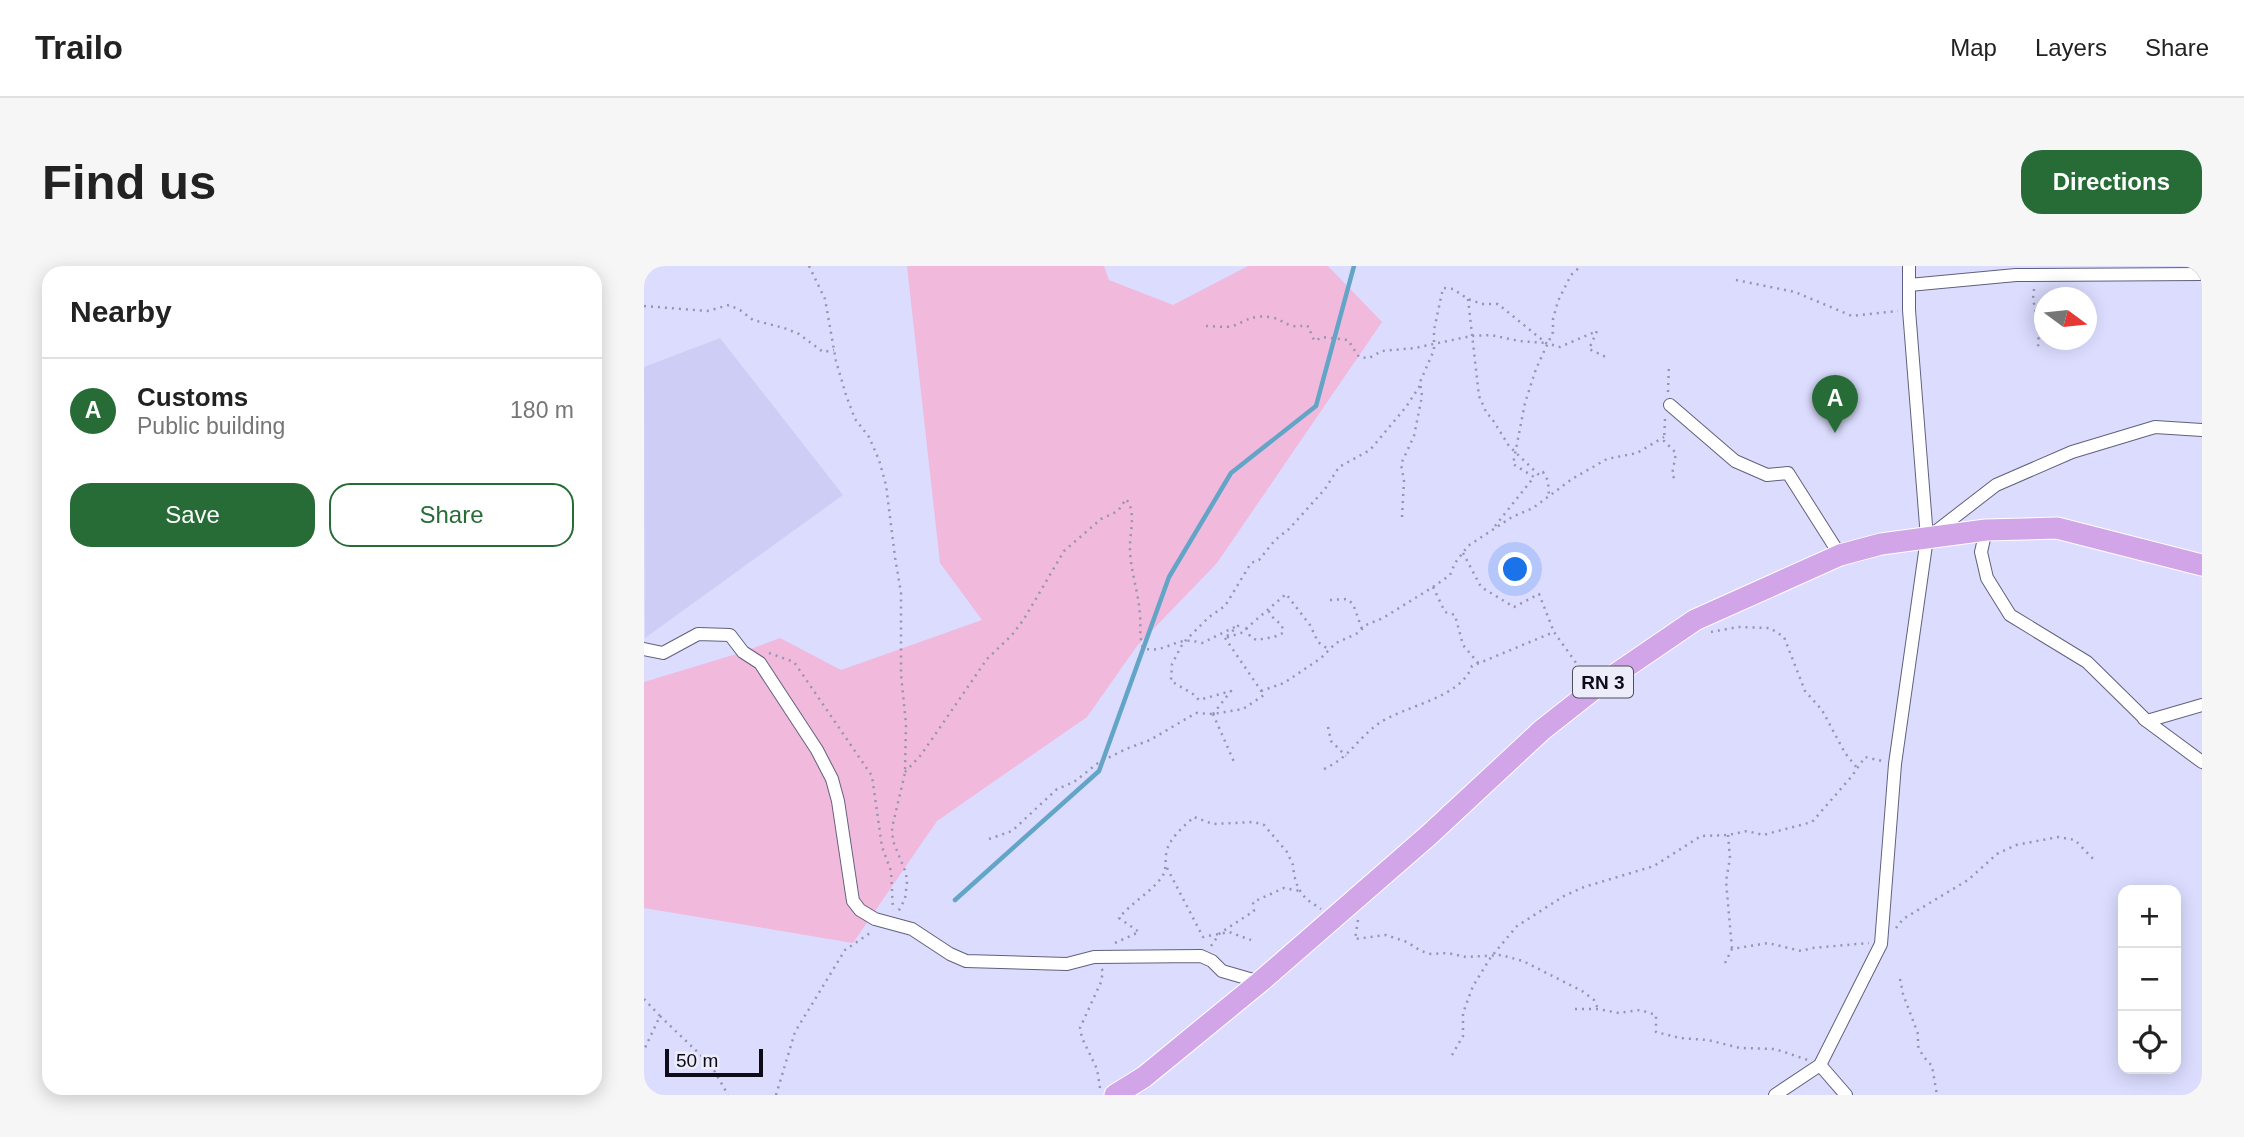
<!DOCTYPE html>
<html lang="en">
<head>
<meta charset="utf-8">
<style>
  :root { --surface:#fff; --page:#f6f6f6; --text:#222; --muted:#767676; --line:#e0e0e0; --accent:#276c37 }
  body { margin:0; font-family:Arial,sans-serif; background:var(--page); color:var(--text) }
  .controls { position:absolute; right:21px; bottom:21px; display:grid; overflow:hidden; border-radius:14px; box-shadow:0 4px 18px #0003 }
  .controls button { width:63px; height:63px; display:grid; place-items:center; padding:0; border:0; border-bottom:2px solid var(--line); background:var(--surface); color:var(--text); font:35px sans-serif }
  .compass { position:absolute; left:1390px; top:21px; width:63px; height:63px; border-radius:50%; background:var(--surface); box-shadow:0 4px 18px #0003; rotate:105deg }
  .scale { position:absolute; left:21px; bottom:18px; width:98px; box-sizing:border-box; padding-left:7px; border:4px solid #0c0b17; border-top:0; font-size:19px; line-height:24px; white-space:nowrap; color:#0c0b17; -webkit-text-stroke:5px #ececfa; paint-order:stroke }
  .you { position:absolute; left:872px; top:304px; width:24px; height:24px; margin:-18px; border:5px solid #fff; border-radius:50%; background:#1a73e8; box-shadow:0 0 0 10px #1a73e833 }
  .badge { display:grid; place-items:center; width:46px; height:46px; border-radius:50%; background:var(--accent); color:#fff; font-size:23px; font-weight:700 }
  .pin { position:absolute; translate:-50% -58px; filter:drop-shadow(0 2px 4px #0008) }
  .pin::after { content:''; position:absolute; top:37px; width:24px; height:21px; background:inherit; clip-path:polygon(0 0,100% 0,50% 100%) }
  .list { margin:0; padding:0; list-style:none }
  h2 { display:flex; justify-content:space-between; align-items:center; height:91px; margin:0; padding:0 28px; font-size:30px }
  h2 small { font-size:23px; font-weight:400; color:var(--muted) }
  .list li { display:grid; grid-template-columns:46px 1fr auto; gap:21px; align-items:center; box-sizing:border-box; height:105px; padding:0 28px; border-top:2px solid var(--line) }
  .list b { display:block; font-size:26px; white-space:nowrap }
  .list p { margin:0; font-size:23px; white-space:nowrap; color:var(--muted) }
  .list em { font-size:23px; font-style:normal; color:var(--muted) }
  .actions { display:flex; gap:14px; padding:21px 28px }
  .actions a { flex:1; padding:16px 0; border:2px solid var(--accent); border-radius:21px; text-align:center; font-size:24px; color:var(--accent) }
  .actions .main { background:var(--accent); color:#fff }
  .icon { flex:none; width:38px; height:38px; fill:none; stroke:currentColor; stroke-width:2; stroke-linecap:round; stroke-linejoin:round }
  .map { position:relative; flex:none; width:1558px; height:829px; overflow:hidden; border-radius:21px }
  header { display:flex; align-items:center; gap:42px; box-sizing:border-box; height:98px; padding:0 35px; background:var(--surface); border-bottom:2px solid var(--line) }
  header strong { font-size:33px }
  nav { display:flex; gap:38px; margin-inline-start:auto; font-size:24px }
  .intro { display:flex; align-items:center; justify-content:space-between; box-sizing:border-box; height:168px; padding:0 42px }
  h1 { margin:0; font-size:49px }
  .button { padding:18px 32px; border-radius:21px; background:var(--accent); color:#fff; font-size:24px; font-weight:700 }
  main { display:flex; gap:42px; padding:0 42px }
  aside { flex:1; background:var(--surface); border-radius:21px; box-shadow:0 4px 18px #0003 }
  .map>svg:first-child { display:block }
  .built { fill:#cdcdf6 }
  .green { fill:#f1b9dc }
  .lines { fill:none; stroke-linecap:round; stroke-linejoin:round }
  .stream { stroke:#63a5c6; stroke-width:4.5 }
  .minor-casing { stroke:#61607e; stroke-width:14 }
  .trunk-casing { stroke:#fff; stroke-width:23 }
  .path { stroke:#9595b0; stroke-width:2.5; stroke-dasharray:2 5; stroke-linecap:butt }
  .minor { stroke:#fff; stroke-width:12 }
  .trunk { stroke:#d2a4e8; stroke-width:21 }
  .labels { text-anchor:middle; stroke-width:7; stroke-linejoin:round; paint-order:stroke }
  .shield { fill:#ececfa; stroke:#4f4e5b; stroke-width:2 }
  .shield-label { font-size:19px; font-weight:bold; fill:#0c0b17 }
</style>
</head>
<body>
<header>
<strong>Trailo</strong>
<nav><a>Map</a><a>Layers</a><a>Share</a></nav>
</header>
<div class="intro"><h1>Find us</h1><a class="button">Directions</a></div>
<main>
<aside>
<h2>Nearby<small></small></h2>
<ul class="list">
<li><span class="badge">A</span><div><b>Customs</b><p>Public building</p></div><em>180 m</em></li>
</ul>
<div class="actions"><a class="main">Save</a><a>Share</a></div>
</aside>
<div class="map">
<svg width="1558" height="829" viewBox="0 0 1558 829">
  <rect width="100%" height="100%" fill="#dcdcff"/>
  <path class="built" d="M76,72L199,229L1,372L0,101Z"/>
  <path class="green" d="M263,0H460L465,14L529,39L604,0H684L738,56L573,297L493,380L443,451L293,555L209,677L0,642V416L99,386L136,372L197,404L338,354L296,297Z"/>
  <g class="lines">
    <path class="stream" d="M311,634L455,505L525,311L587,207L672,140L710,0"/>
    <defs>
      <g id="minor">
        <path d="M1265,19L1372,9L1558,8"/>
        <path d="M1026,139L1091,195L1123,209L1144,207L1196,289"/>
        <path d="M1342,264L1337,286L1343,312L1366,349L1443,396L1503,455L1558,439"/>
        <path d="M1286,270L1352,219L1428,186L1511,161L1558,164"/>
        <path d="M0,383L19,387L54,368L86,369L99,386L116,397L173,484L188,513L194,535L209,635L216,644L231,653L268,663L306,688L322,695L423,698L450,691L557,690L568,695L578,705L616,716"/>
        <path d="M1500,453L1558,496"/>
        <path d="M1176,799L1202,829"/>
        <path d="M1131,829L1176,799L1237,678L1251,498L1283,272L1265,44V0"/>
      </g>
      <path id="trunk" d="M471,829L500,811L616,716L785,569L898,464L950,423L1051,354L1196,289L1237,278L1342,264L1413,262L1558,299"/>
    </defs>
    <use href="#minor" class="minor-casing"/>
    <use href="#trunk" class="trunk-casing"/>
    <g class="path">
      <path d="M165,0L181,33L192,95L202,129L211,153L225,171L235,194L242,219L251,291L257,327V408L262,458L261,507L248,562L249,575L262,607L263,616L261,633L254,646"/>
      <path d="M1092,14L1151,26L1208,50L1254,45"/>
      <path d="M1390,23L1389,33L1395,62L1394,83"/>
      <path d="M824,33L835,130L843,148L847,151L865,180L895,209L899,206L904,215L905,230"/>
      <path d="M0,40L63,45L85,39L96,44L109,54L140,62L155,68L179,86L190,84"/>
      <path d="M562,60C570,60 582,62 589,60C604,54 608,49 626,51C640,53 644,64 662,59L666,62L667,69L671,75L678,71L704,74L715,91L725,92L738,85L771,82L827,70L847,69L875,75L902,77"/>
      <path d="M1024,126L1025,98"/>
      <path d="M1021,153L1020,175L1032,187L1028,209L1031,213"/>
      <path d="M758,251L760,215L757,198L770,170L778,130L776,116L790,84V64L799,22L809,23L824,33L838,38H854L902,77L916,81L953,65L945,83L962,91"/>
      <path d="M851,260L890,211L869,198L881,137L892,103L909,66V53L914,35L927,9L937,0"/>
      <path d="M819,287L837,321L870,341L895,328L910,366"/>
      <path d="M789,321L801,346L811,349L819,379L835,398"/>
      <path d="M686,334L703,333L709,338L718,363"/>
      <path d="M602,362L606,370L612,374L630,371L639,367L638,359L630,353L624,344"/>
      <path d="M1067,366L1094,361L1126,362L1140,371L1161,425L1178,444L1201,487L1214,503"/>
      <path d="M125,387L150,396L228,510L238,581L247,605L249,644"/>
      <path d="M617,425L640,417L677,392L692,377L714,367L722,359L739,352L789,321L806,309L811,297L824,280L868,251L889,242L928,213L963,193L993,187L1020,171"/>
      <path d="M569,448L587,425L555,434L549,428L527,415L528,398L539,377L565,351L581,340L607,297L615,294L631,274L645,263L681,223L695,201L726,184L762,141L777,118"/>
      <path d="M569,448L591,498"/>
      <path d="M684,461L687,475L702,490"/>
      <path d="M680,503C706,491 713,473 734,458C761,439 816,433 828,400L910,366L940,408"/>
      <path d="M261,506L277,489L343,393L368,369L380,353L420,285L457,253L474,245L482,233C493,245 485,269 486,285C487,307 495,328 496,350C497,362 495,370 499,382C523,389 531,368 558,377L595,359L581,372L597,367L642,328L666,359L674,376L684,383"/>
      <path d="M1084,569L1086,592L1082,615L1088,683"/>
      <path d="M345,573L368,565L413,523L430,516L454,497L482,483L506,474L552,447L569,448L599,443L620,429L581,372"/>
      <path d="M523,602L559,671L585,666L607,674"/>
      <path d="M714,654L711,673L742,669L763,676L777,685L787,688L804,687L822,691L857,689L879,695L938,725L950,734L954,743"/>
      <path d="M1252,662L1259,653L1324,614L1353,588L1372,579L1414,571L1431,574L1452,596"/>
      <path d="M471,677L495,666L475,652C487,637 506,627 518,611C524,601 520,594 523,584C526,572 541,559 550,551L569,558L610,556L620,559L643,586L649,599L650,609L654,622L662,633L677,643"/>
      <path d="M567,680L576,667L610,645L609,636L640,622L656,625"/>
      <path d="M1081,697L1088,683L1124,677L1157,685L1168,682L1225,677"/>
      <path d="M1256,713L1259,728L1274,768V780L1279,790L1288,800L1293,829"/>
      <path d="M0,733L16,750L0,784"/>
      <path d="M931,743H954L975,747L996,744L1012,749V766L1036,772L1064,774L1096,782L1131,783L1164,794"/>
      <path d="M16,750L67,799L84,829"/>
      <path d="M808,789L819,770V747L829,720L847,691L873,660L920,630L940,621L1010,600L1057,570L1084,569L1103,565L1119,569L1168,556L1208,510L1221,491L1238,495"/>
      <path d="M456,822L453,803L438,772L436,762L457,716L459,705L457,702"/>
      <path d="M132,829L151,766L201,684L229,665"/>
    </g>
    <use href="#minor" class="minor"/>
    <use href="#trunk" class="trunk"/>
  </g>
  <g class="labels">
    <rect class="shield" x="929" y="400.5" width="60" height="31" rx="5"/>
    <g class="shield-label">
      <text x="959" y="423">RN 3</text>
    </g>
  </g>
</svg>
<div class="controls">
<button>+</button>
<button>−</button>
<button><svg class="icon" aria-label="locate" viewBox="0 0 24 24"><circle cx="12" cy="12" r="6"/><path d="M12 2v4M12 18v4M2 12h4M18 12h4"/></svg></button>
</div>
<svg class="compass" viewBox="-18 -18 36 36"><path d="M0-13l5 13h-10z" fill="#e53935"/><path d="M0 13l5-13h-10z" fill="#767676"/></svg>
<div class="scale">50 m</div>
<div class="you"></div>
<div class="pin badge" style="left:1191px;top:167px">A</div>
</div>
</main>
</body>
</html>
